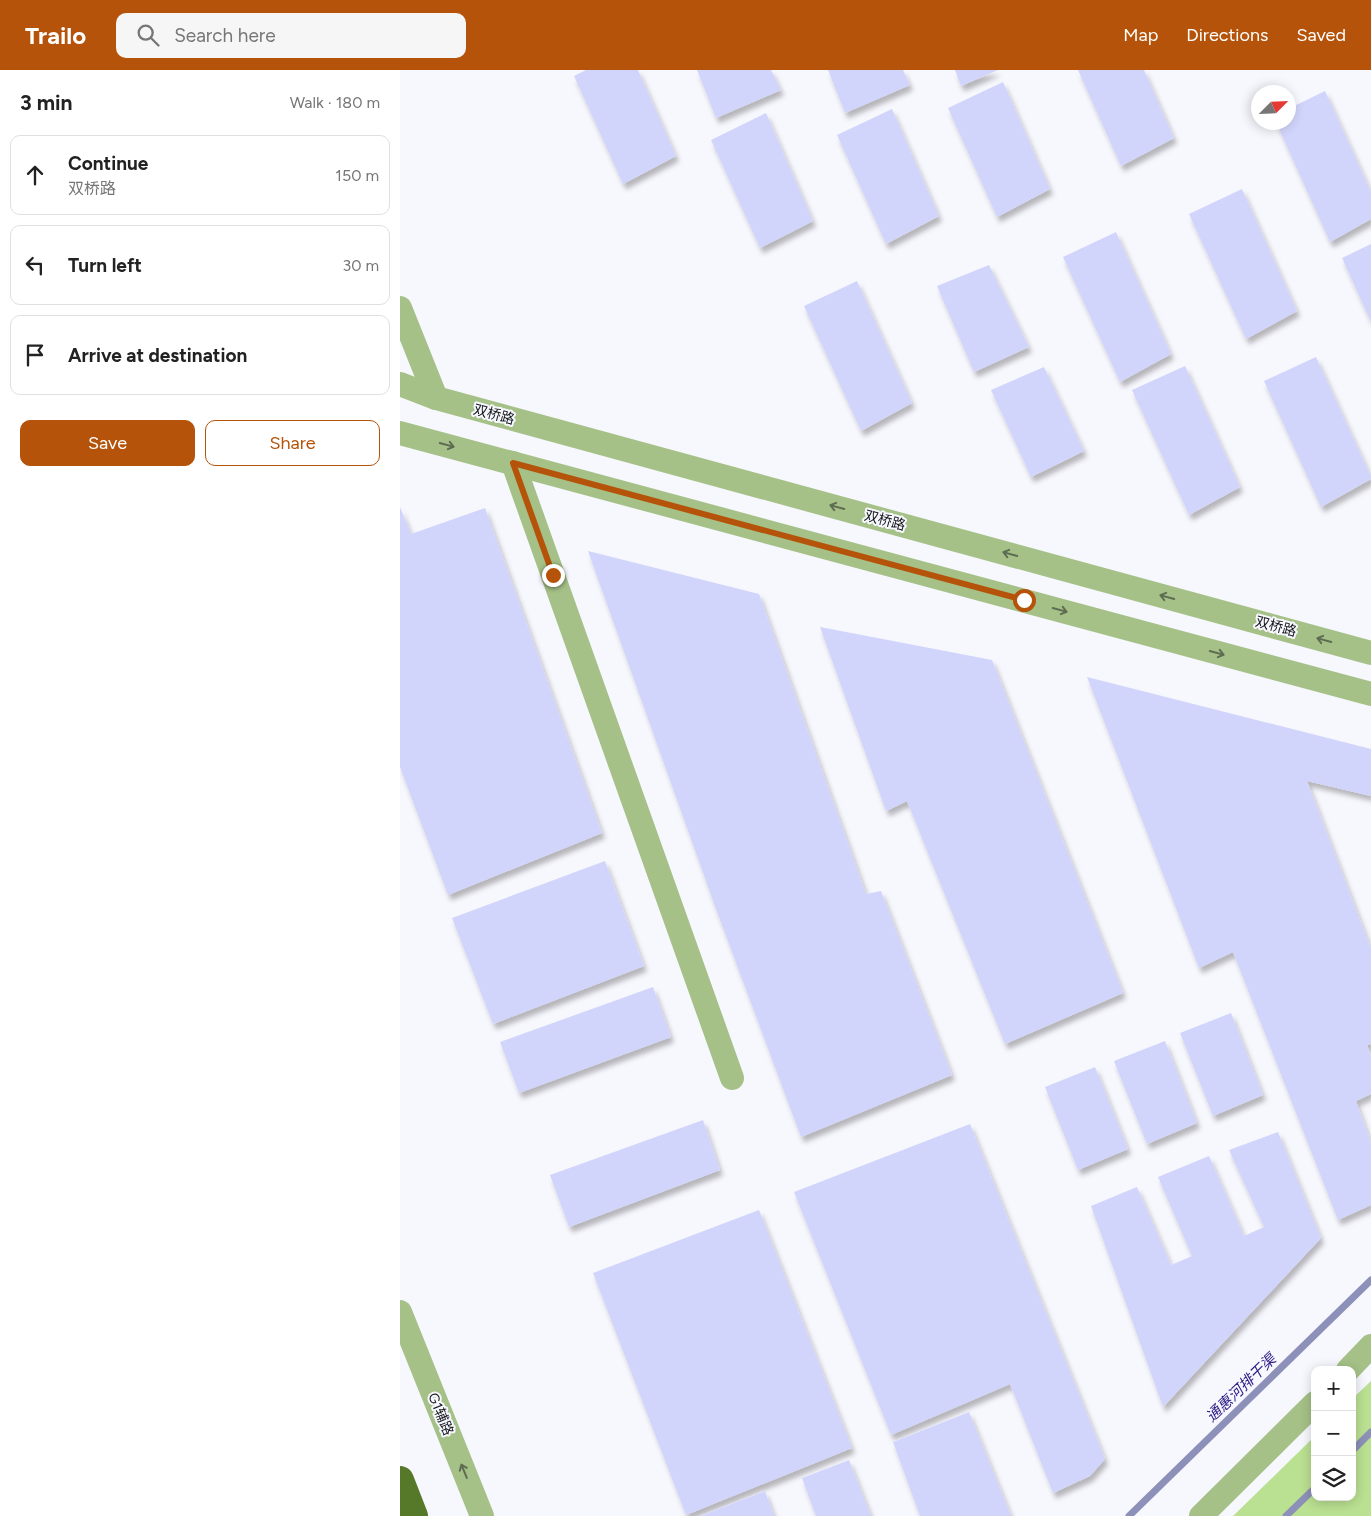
<!DOCTYPE html>
<html lang="en">
<head>
<meta charset="utf-8">
<style>
  :root { --surface:#fff; --page:#f6f6f6; --text:#222; --muted:#767676; --line:#e0e0e0; --accent:#b45309 }
  body { margin:0; font-family:Figtree,"Noto Sans SC",sans-serif; background:var(--page); color:var(--text) }
  .controls { position:absolute; right:15px; bottom:15px; display:grid; overflow:hidden; border-radius:10px; box-shadow:0 2px 12px #0003 }
  .controls button { width:45px; height:45px; display:grid; place-items:center; padding:0; border:0; border-bottom:1px solid var(--line); background:var(--surface); color:var(--text); font:25px sans-serif }
  .compass { position:absolute; left:851px; top:15px; width:45px; height:45px; border-radius:50%; background:var(--surface); box-shadow:0 2px 12px #0003; rotate:66deg }
  .stop { position:absolute; width:15px; height:15px; margin:-11px; border:4px solid #b45309; border-radius:50%; background:#fff }
  .stop.end { background:#b45309; border-color:#fff; box-shadow:0 1px 5px #0008 }
  .list { margin:0; padding:0; list-style:none }
  h2 { display:flex; justify-content:space-between; align-items:center; height:65px; margin:0; padding:0 20px; font-size:21px }
  h2 small { font-size:16px; font-weight:400; color:var(--muted) }
  .list li { display:grid; grid-template-columns:32px 1fr auto; gap:15px; align-items:center; box-sizing:border-box; height:80px; margin:0 10px 10px; padding:0 10px; border:1px solid var(--line); border-radius:10px }
  .list b { display:block; font-size:19px; white-space:nowrap }
  .list p { margin:0; font-size:16px; white-space:nowrap; color:var(--muted) }
  .list em { font-size:16px; font-style:normal; color:var(--muted) }
  .actions { display:flex; gap:10px; padding:15px 20px }
  .actions a { flex:1; padding:11px 0; border:1px solid var(--accent); border-radius:10px; text-align:center; font-size:18px; color:var(--accent) }
  .actions .main { background:var(--accent); color:#fff }
  .icon { flex:none; width:28px; height:28px; fill:none; stroke:currentColor; stroke-width:2; stroke-linecap:round; stroke-linejoin:round }
  .map { position:relative; flex:none; width:971px; height:1446px; overflow:hidden }
  header { display:flex; align-items:center; gap:30px; box-sizing:border-box; height:70px; padding:0 25px; background:var(--accent); color:#fff }
  header strong { font-size:24px }
  nav { display:flex; gap:28px; margin-inline-start:auto; font-size:18px }
  .search { width:350px; height:45px; background:var(--page); display:flex; align-items:center; gap:12px; box-sizing:border-box; padding:0 18px; border-radius:10px; color:var(--muted); font-size:19px }
  main { display:flex }
  aside { flex:1; background:var(--surface) }
  .map>svg:first-child { display:block }
  .green { fill:#bae091 }
  .lines { fill:none; stroke-linecap:round; stroke-linejoin:round }
  .stream { stroke:#8d90b8; stroke-width:7 }
  .building { fill:#d2d5fb; filter:url(#shadow) }
  .minor { stroke:#a5c187; stroke-width:24 }
  .highway { stroke:#567829; stroke-width:28 }
  .oneway { stroke:#5e6c52 }
  .route { stroke:#b45309; stroke-width:6 }
  .labels { text-anchor:middle; stroke-width:4; stroke-linejoin:round; paint-order:stroke }
  .street-label { font-size:14px; fill:#17181d; stroke:#f7f7fe }
  .water-label { font-size:15px; font-style:italic; fill:#312087; stroke:#f7f7fe }
</style>
</head>
<body>
<header>
<strong>Trailo</strong>
<div class="search"><svg class="icon" aria-label="search" viewBox="0 0 24 24"><circle cx="10" cy="10" r="6"/><path d="M15 15l6 6"/></svg>Search here</div>
<nav><a>Map</a><a>Directions</a><a>Saved</a></nav>
</header>
<main>
<aside>
<h2>3 min<small>Walk · 180 m</small></h2>
<ul class="list">
<li><svg class="icon" aria-label="ahead" viewBox="0 0 24 24"><path d="M12 20V5M6 11l6-6 6 6"/></svg><div><b>Continue</b><p>双桥路</p></div><em>150 m</em></li>
<li><svg class="icon" aria-label="left" viewBox="0 0 24 24"><path d="M17 20v-9H6M10 6l-5 5 5 5"/></svg><div><b>Turn left</b></div><em>30 m</em></li>
<li><svg class="icon" aria-label="arrive" viewBox="0 0 24 24"><path d="M6 21V4h12l-3 4 3 4H6"/></svg><div><b>Arrive at destination</b></div></li>
</ul>
<div class="actions"><a class="main">Save</a><a>Share</a></div>
</aside>
<div class="map">
<svg width="971" height="1446" viewBox="0 0 971 1446">
  <defs>
    <filter id="shadow"><feDropShadow dx="3" dy="5.5" stdDeviation="2.5" flood-color="#0004"/></filter>
  </defs>
  <rect width="100%" height="100%" fill="#f7f7fe"/>
  <path class="green" d="M971,1311V1446H833L915,1366V1427H952V1329Z"/>
  <g class="lines">
    <g class="stream">
      <path d="M952,1381L971,1362"/>
      <path d="M729,1446L971,1210"/>
      <path d="M886,1446L915,1418"/>
    </g>
  </g>
  <g class="building">
    <path d="M186,0H238L276,86L223,114L174,6Z"/>
    <path d="M297,0H371L381,20L316,48Z"/>
    <path d="M428,0H503L510,15L445,43Z"/>
    <path d="M555,0H598L561,16Z"/>
    <path d="M678,0H744L774,68L721,96Z"/>
    <path d="M603,12L650,119L597,147L548,38Z"/>
    <path d="M925,21L971,122V149L930,172L876,52H888V39Z"/>
    <path d="M492,39L539,146L486,174L437,65Z"/>
    <path d="M366,43L413,151L360,178L311,70Z"/>
    <path d="M842,119L897,241L846,269L789,144Z"/>
    <path d="M716,162L771,284L720,312L663,187Z"/>
    <path d="M971,174V252L942,188Z"/>
    <path d="M589,195L629,277L574,302L537,216Z"/>
    <path d="M457,211L512,333L461,361L404,236Z"/>
    <path d="M916,287L971,407V409L921,437L864,311Z"/>
    <path d="M785,296L840,417L789,445L732,320Z"/>
    <path d="M644,297L684,381L631,407L591,320Z"/>
    <path d="M0,437L11,464L85,438L202,763L48,825L0,697Z"/>
    <path d="M188,481L359,524L466,824L481,821L552,1005L401,1067L316,839Z"/>
    <path d="M420,557L592,590L723,923L605,974L507,731L486,741Z"/>
    <path d="M687,607L971,679V726L907,711L971,879V974L967,975L971,986V1024L956,1031L971,1073V1135L938,1150L833,882L799,898Z"/>
    <path d="M205,791L244,896L93,954L52,848Z"/>
    <path d="M253,917L271,967L119,1023L100,972Z"/>
    <path d="M831,943L863,1025L813,1046L780,963Z"/>
    <path d="M765,971L797,1053L747,1074L714,991Z"/>
    <path d="M695,997L728,1079L678,1100L645,1017Z"/>
    <path d="M303,1050L320,1100L169,1157L150,1105Z"/>
    <path d="M570,1054L705,1389L690,1406L653,1423L610,1314L491,1365L394,1122Z"/>
    <path d="M878,1062L921,1168L763,1337L691,1136L737,1117L771,1195L792,1186L758,1107L809,1086L844,1166L864,1157L829,1080Z"/>
    <path d="M359,1140L452,1378L286,1445L193,1203Z"/>
    <path d="M569,1342L611,1446H520L493,1372Z"/>
    <path d="M449,1390L471,1446H416L402,1408Z"/>
    <path d="M365,1421L374,1446H300Z"/>
  </g>
  <g class="lines">
    <g class="minor">
      <path d="M0,238L36,328"/>
      <path d="M0,314L36,328L971,583"/>
      <path d="M0,363L971,624"/>
      <path d="M113,393L332,1008"/>
      <path d="M0,1242L82,1446"/>
      <path d="M948,1300L971,1276"/>
      <path d="M801,1446L915,1333"/>
    </g>
    <path class="highway" d="M0,1410L14,1446"/>
  </g>
  <defs><path id="oneway-shaft" d="M-6 0H5M1.5-3L5.5 0L1.5 3" fill="none" stroke-width="1.6" stroke-linecap="round" stroke-linejoin="round" transform="scale(1.25)"/></defs>
  <g class="oneway">
    <use href="#oneway-shaft" transform="translate(47 375) rotate(15)"/>
    <use href="#oneway-shaft" transform="translate(437 437) rotate(-165)"/>
    <use href="#oneway-shaft" transform="translate(610 484) rotate(-165)"/>
    <use href="#oneway-shaft" transform="translate(767 527) rotate(-165)"/>
    <use href="#oneway-shaft" transform="translate(660 540) rotate(15)"/>
    <use href="#oneway-shaft" transform="translate(924 570) rotate(-165)"/>
    <use href="#oneway-shaft" transform="translate(817 583) rotate(15)"/>
    <use href="#oneway-shaft" transform="translate(64 1401) rotate(-112)"/>
  </g>
  <g class="lines">
    <path class="route" d="M153,505L113,393L624,530"/>
  </g>
  <g class="labels">
    <g class="street-label">
      <text transform="translate(94 344) rotate(15)" y="5">双桥路</text>
      <text transform="translate(485 450) rotate(15)" y="5">双桥路</text>
      <text transform="translate(876 556) rotate(15)" y="5">双桥路</text>
      <text transform="translate(41 1344) rotate(68)" y="5">G1辅路</text>
    </g>
    <g class="water-label">
      <text transform="translate(841 1318) rotate(-44)" y="5">通惠河排干渠</text>
    </g>
  </g>
</svg>
<div class="controls">
<button>+</button>
<button>−</button>
<button><svg class="icon" aria-label="layers" viewBox="0 0 24 24"><path d="M12 4l9 5-9 5-9-5zM3 14l9 5 9-5"/></svg></button>
</div>
<svg class="compass" viewBox="-18 -18 36 36"><path d="M0-13l5 13h-10z" fill="#e53935"/><path d="M0 13l5-13h-10z" fill="#767676"/></svg>
<div class="stop" style="left:624px;top:530px"></div>
<div class="stop end" style="left:153px;top:505px"></div>
</div>
</main>
</body>
</html>
